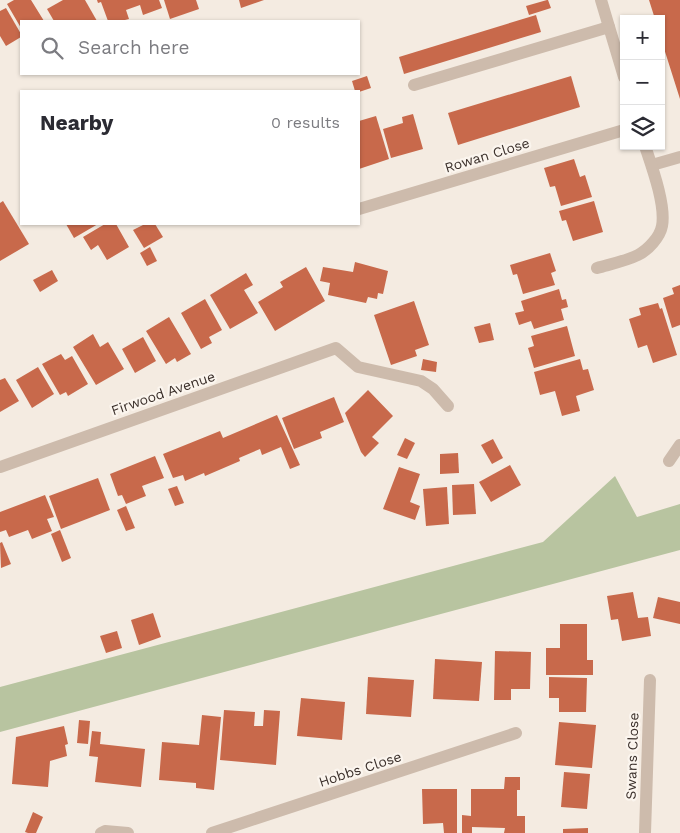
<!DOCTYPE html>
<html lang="en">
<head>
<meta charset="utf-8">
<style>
  :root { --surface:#fff; --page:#f7f7f7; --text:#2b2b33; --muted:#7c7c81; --line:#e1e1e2 }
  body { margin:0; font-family:"Work Sans",sans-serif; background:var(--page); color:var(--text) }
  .controls { position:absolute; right:15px; top:15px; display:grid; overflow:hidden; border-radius:0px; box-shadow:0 1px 4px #0004 }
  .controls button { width:45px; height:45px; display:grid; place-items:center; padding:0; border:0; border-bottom:1px solid var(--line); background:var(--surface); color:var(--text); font:25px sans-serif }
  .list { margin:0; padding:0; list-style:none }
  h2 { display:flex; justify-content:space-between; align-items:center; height:65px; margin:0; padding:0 20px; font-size:21px }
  h2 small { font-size:16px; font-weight:400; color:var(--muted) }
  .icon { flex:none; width:28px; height:28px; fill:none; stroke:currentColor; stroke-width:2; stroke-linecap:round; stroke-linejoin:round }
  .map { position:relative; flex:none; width:680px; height:833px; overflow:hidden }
  .search { position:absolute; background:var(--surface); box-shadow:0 1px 4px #0004; left:20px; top:20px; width:340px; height:55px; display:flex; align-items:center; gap:12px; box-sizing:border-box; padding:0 18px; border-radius:0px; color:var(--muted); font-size:19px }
  .panel { position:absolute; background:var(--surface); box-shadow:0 1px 4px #0004; left:20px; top:90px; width:340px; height:135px; border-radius:0px }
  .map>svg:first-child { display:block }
  .green { fill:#b8c4a0 }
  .building { fill:#c8694b }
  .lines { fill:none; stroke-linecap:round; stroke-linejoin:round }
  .minor { stroke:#cdbbac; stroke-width:12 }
  .labels { text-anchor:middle; stroke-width:4.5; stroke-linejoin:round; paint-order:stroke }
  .street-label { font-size:14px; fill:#3b302b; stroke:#fbf5ee }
</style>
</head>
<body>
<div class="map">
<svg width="680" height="833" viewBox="0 0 680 833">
  <rect width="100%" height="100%" fill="#f4ebe1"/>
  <path class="green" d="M615,476L637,517L680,504V550L0,732V687L543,542Z"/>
  <g class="building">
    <path d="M14,0H31L44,21H21V28L7,4Z"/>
    <path d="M63,0H85L97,21H54L47,9Z"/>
    <path d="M97,0H159L162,8L143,15L140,5L126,10L129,19L121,21H108L101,2L98,3Z"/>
    <path d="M164,0H196L199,9L170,19Z"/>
    <path d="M239,0H264L241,8Z"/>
    <path d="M547,0H548L551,8L529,15L526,6Z"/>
    <path d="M649,0H680V99L661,39V19H655Z"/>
    <path d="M6,8L21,34V37L6,46L0,36V11Z"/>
    <path d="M536,15L541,32L404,74L399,57Z"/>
    <path d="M367,76L371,88L359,92L355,91L352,81Z"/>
    <path d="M571,76L580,107L458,145L448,113Z"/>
    <path d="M413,114L423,149L391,158L383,129L403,123L402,117Z"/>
    <path d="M376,116L389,159L359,169V121Z"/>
    <path d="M574,159L580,177L585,175L592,197L561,206L555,186L550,187L544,168Z"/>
    <path d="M3,201L29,244L0,261V203Z"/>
    <path d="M594,201L603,232L573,241L566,220L562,221L559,211Z"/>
    <path d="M66,224H98L74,238Z"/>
    <path d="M105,224H116L129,247L107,260L98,245L91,250L83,237Z"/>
    <path d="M145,224H155L163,237L144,248L133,230Z"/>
    <path d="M150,247L157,261L147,266L140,253Z"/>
    <path d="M550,253L556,271L551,273L555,285L523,294L517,274L513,275L510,265Z"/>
    <path d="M355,262L388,271L383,294L378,293L377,299L368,297L366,303L328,295L330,283L320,281L323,267L353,272Z"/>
    <path d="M306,267L325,301L275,331L258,302L283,287L280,282Z"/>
    <path d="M52,270L58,281L40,292L33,280Z"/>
    <path d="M246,273L253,285L244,290L258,313L230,329L210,295Z"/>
    <path d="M680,285V325L672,328L663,298L674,294L672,288Z"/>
    <path d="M559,289L562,300L566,299L568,307L561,309L564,320L534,329L531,321L519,325L515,313L524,311L521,301Z"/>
    <path d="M205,299L222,330L209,337L212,343L201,349L181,313Z"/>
    <path d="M414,301L429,345L415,350L417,356L391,365L374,315Z"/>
    <path d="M658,303L660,309L662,308L677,355L653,363L647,345L638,348L629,319L641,315L639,308Z"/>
    <path d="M169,317L191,354L177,362L175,358L166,364L146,331Z"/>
    <path d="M490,323L494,340L479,343L474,327Z"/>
    <path d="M567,326L575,356L534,368L528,348L534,346L531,336Z"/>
    <path d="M93,334L100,347L108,342L124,369L96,385L73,347Z"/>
    <path d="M143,337L156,361L135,373L122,349Z"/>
    <path d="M61,354L65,360L72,356L88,384L68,396L66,392L60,395L42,364Z"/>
    <path d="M423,359L437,362L436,372L421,370Z"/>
    <path d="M580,359L583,370L588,369L594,390L576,396L580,411L562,416L555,391L540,395L534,372Z"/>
    <path d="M38,367L54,394L32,408L16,380Z"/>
    <path d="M5,378L19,401L0,412V380Z"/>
    <path d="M368,390L393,416L372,437L379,443L365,457L361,452L345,413Z"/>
    <path d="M334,397L344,422L320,432L322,438L294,449L282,418Z"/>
    <path d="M277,415L300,465L290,469L281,447L262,455L260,449L239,458L240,461L205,476L204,473L185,481L183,475L173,478L163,454L220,431L223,438Z"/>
    <path d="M405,438L415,443L407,459L397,455Z"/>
    <path d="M493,439L503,458L492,464L481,445Z"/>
    <path d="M458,453L459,473L440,474V454Z"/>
    <path d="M155,456L164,478L142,486L146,496L126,504L122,495L118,496L110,474Z"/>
    <path d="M510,465L521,485L491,502L479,482Z"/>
    <path d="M399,467L420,474L410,502L420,506L415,520L383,509Z"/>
    <path d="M98,478L110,510L61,529L49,496Z"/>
    <path d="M474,484L476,514L453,515L452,485Z"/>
    <path d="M177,486L184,503L175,506L168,489Z"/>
    <path d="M447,487L449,524L426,526L423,489Z"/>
    <path d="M45,495L54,517L47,519L52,531L32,539L28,530L9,537L6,530L0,532V512Z"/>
    <path d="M126,506L135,528L126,531L117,510Z"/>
    <path d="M60,530L71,558L62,562L51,534Z"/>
    <path d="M2,542L11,564L1,568L0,543Z"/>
    <path d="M633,592L638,618L648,617L651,636L622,641L618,619L611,620L607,596Z"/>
    <path d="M658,597L680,602V624L653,618Z"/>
    <path d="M153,613L161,637L139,645L131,620Z"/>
    <path d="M560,624H587V660H593V675H546V648H560Z"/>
    <path d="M117,631L122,648L106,653L100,636Z"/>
    <path d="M495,651L531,652L530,689H511V700H494Z"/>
    <path d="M435,659L482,662L479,701L433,699Z"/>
    <path d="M368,677L414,680L411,717L366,714Z"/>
    <path d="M549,677L587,678L586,712H559V698H549Z"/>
    <path d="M301,698L345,702L342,740L297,736Z"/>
    <path d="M224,710L255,712L254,726H263L264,710L280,711L276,765L220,760Z"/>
    <path d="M202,715L221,717L214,790L196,788V783L159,780L162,742L199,745Z"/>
    <path d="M79,720L90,721L88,744L77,743Z"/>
    <path d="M559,722L596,725L592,768L555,765Z"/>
    <path d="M64,726L68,744L65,745L67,756L50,761L48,787L12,784L16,737Z"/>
    <path d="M92,731L101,732L100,744L145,749L141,787L95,782L98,757L89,756Z"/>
    <path d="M564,772L590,774L587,809L561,807Z"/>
    <path d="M505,777H520V790H517V816H525V833H504L505,828L472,827V833H462V815L471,816V789H504Z"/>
    <path d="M422,789H457V833H444L443,823L423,824Z"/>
    <path d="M33,812L43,817L36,833H28L25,832Z"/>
    <path d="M588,828V833H563V829Z"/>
  </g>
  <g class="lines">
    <g class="minor">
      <path d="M601,0L624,77"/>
      <path d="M414,85L609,27"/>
      <path d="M652,165L680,157"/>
      <path d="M359,209L624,130"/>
      <path d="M597,268C611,264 626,261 638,255C648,250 660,237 662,226C666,205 652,167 645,146"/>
      <path d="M669,461L680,445"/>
      <path d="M0,467L336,348L358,367L421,381L433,389L448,406"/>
      <path d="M101,833L105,831L128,833"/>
      <path d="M212,833L516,733"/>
      <path d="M645,833L650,680"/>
    </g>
  </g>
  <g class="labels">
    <g class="street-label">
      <text transform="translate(487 155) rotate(-17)" y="5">Rowan Close</text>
      <text transform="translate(163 393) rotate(-19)" y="5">Firwood Avenue</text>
      <text transform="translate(632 756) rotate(-88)" y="5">Swans Close</text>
      <text transform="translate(360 769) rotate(-18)" y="5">Hobbs Close</text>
    </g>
  </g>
</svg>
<div class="controls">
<button>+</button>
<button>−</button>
<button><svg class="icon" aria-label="layers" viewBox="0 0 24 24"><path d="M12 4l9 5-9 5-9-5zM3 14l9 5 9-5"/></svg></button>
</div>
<div class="search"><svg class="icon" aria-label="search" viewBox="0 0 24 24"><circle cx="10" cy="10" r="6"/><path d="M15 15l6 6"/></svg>Search here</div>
<section class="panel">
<h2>Nearby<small>0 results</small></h2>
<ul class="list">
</ul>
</section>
</div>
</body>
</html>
